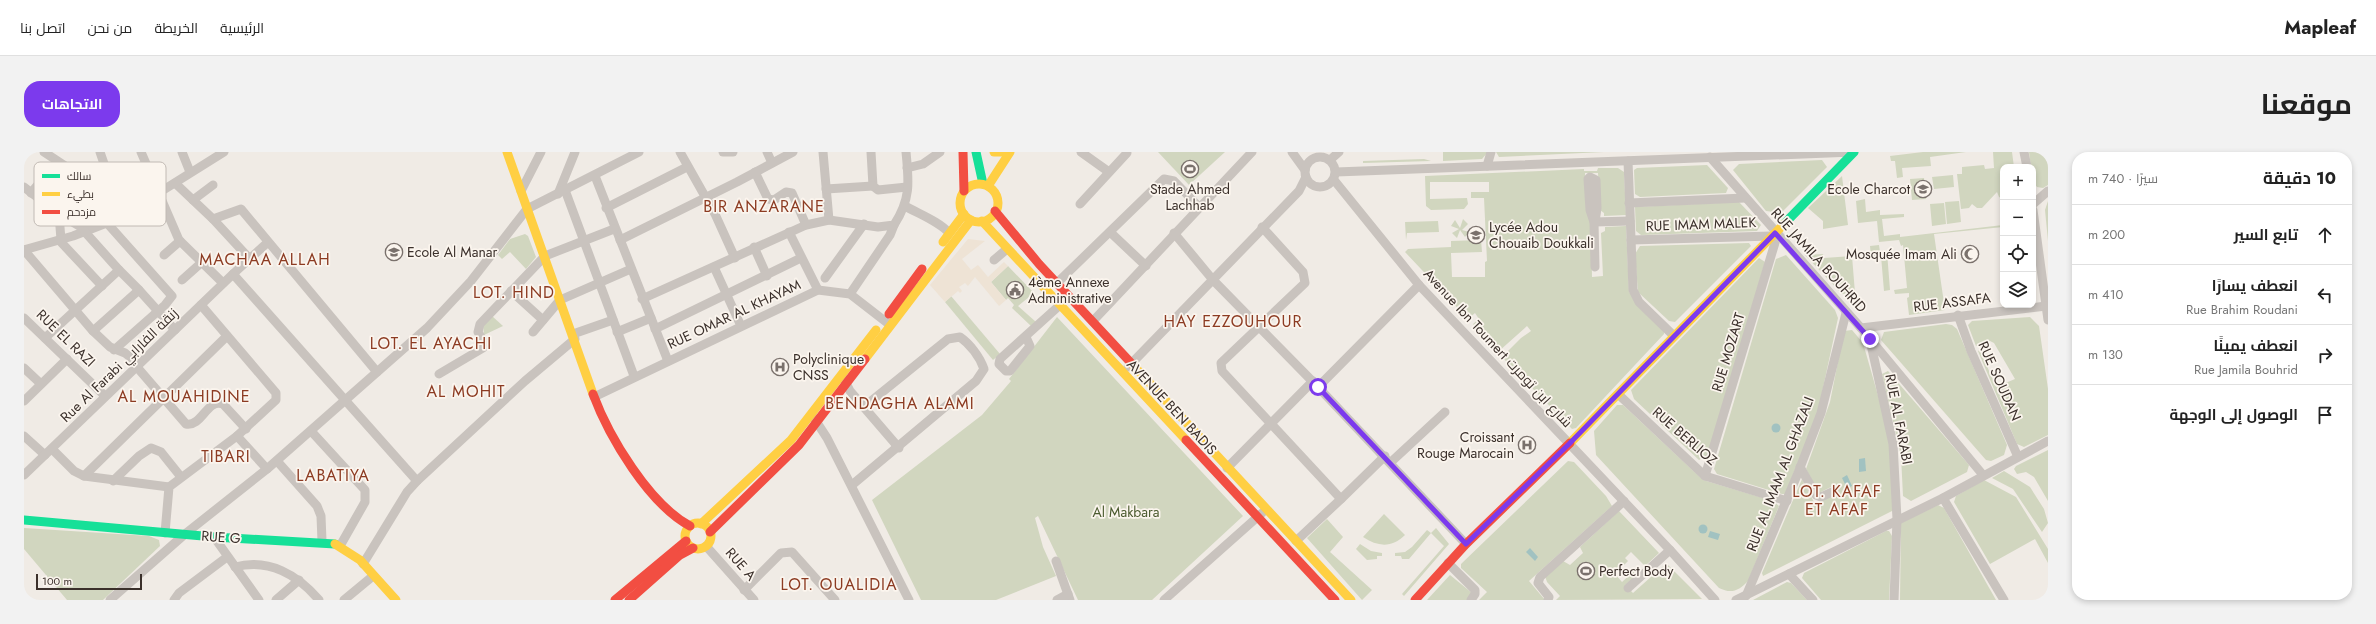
<!DOCTYPE html>
<html lang="ar">
<head>
<meta charset="utf-8">
<style>
  :root { --surface:#fff; --page:#f2f2f2; --text:#222; --muted:#767676; --line:#e0e0e0; --accent:#7c3aed }
  body { margin:0; font-family:Jost,Cairo,sans-serif; background:var(--page); color:var(--text); direction:rtl }
  .controls { position:absolute; right:12px; top:12px; display:grid; overflow:hidden; border-radius:8px; box-shadow:0 2px 6px #0003 }
  .controls button { width:36px; height:36px; display:grid; place-items:center; padding:0; border:0; border-bottom:1px solid var(--line); background:var(--surface); color:var(--text); font:20px sans-serif }
  .scale { position:absolute; left:12px; bottom:10px; width:106px; box-sizing:border-box; padding-left:4px; border:2px solid #3b302b; border-top:0; font-size:11px; line-height:14px; white-space:nowrap; color:#3b302b; -webkit-text-stroke:3px #fbf5ee; paint-order:stroke }
  .stop { position:absolute; width:12px; height:12px; margin:-9px; border:3px solid #7c3aed; border-radius:50%; background:#fff }
  .stop.end { background:#7c3aed; border-color:#fff; box-shadow:0 1px 4px #0008 }
  .list { margin:0; padding:0; list-style:none }
  h2 { display:flex; justify-content:space-between; align-items:center; height:52px; margin:0; padding:0 16px; font-size:17px }
  h2 small { font-size:13px; font-weight:400; color:var(--muted) }
  .list li { display:grid; grid-template-columns:26px 1fr auto; gap:12px; align-items:center; box-sizing:border-box; height:60px; padding:0 16px; border-top:1px solid var(--line) }
  .list b { display:block; font-size:15px; white-space:nowrap }
  .list p { margin:0; font-size:13px; white-space:nowrap; color:var(--muted) }
  .list em { font-size:13px; font-style:normal; color:var(--muted) }
  .icon { flex:none; width:22px; height:22px; fill:none; stroke:currentColor; stroke-width:2; stroke-linecap:round; stroke-linejoin:round }
  .map { position:relative; flex:none; width:2024px; height:448px; overflow:hidden; direction:ltr; border-radius:16px }
  header { display:flex; align-items:center; gap:24px; box-sizing:border-box; height:56px; padding:0 20px; background:var(--surface); border-bottom:1px solid var(--line) }
  header strong { font-size:19px }
  nav { display:flex; gap:22px; margin-inline-start:auto; font-size:14px }
  .intro { display:flex; align-items:center; justify-content:space-between; box-sizing:border-box; height:96px; padding:0 24px }
  h1 { margin:0; font-size:28px }
  .button { padding:10px 18px; border-radius:16px; background:var(--accent); color:#fff; font-size:14px; font-weight:700 }
  main { display:flex; gap:24px; padding:0 24px }
  aside { flex:1; background:var(--surface); border-radius:16px; box-shadow:0 2px 6px #0003 }
  .map>svg:first-child { display:block }
  .green { fill:#d1d6bf }
  .plaza { fill:#eee3d5 }
  .water { fill:#a1c2c1 }
  .lines { fill:none; stroke-linecap:round; stroke-linejoin:round }
  .street { stroke:#c9c3be; stroke-width:9 }
  .fast { stroke:#16e098; stroke-width:9 }
  .slow { stroke:#ffcf43; stroke-width:9 }
  .jam { stroke:#f24e42; stroke-width:9 }
  .route { stroke:#7c3aed; stroke-width:5 }
  .labels { text-anchor:middle; stroke-width:3.5; stroke-linejoin:round; paint-order:stroke }
  .poi-label { font-size:14px; fill:#3b302b; stroke:#fbf5ee; text-anchor:start }
  .street-label { font-size:14px; fill:#3b302b; stroke:#fbf5ee }
  .park-label { font-size:14px; fill:#4a5a2e; stroke:#fbf5ee }
  .quarter-label { font-size:16px; letter-spacing:1px; fill:#8c3b22; stroke:#fbf5ee }
  .key { fill:#fbf5ee; stroke:#c1bab4; stroke-width:1 }
  .key-label { font-size:11px; fill:#3b302b }
</style>
</head>
<body>
<header>
<strong>Mapleaf</strong>
<nav><a>الرئيسية</a><a>الخريطة</a><a>من نحن</a><a>اتصل بنا</a></nav>
</header>
<div class="intro"><h1>موقعنا</h1><a class="button">الاتجاهات</a></div>
<main>
<aside>
<h2>10 دقيقة<small>سيرًا · 740 m</small></h2>
<ul class="list">
<li><svg class="icon" aria-label="ahead" viewBox="0 0 24 24"><path d="M12 20V5M6 11l6-6 6 6"/></svg><div><b>تابع السير</b></div><em>200 m</em></li>
<li><svg class="icon" aria-label="left" viewBox="0 0 24 24"><path d="M17 20v-9H6M10 6l-5 5 5 5"/></svg><div><b>انعطف يسارًا</b><p>Rue Brahim Roudani</p></div><em>410 m</em></li>
<li><svg class="icon" aria-label="right" viewBox="0 0 24 24"><path d="M7 20v-9h11M14 6l5 5-5 5"/></svg><div><b>انعطف يمينًا</b><p>Rue Jamila Bouhrid</p></div><em>130 m</em></li>
<li><svg class="icon" aria-label="arrive" viewBox="0 0 24 24"><path d="M6 21V4h12l-3 4 3 4H6"/></svg><div><b>الوصول إلى الوجهة</b></div></li>
</ul>
</aside>
<div class="map">
<svg width="2024" height="448" viewBox="0 0 2024 448">
  <rect width="100%" height="100%" fill="#f0ebe5"/>
  <g class="green">
    <path d="M1134,0H1201L1165,33Z"/>
    <path d="M1419,0H1464L1458,7L1419,9Z"/>
    <path d="M1472,0H1580L1475,5Z"/>
    <path d="M1899,0H1942L1906,5L1907,14L1878,16L1879,25L1873,26L1871,9H1867L1866,4Z"/>
    <path d="M1969,0H1988L1990,15H1979V47L1975,45L1973,40L1958,56H1953L1948,52L1945,56L1937,57L1933,22H1938V15L1960,13L1961,17L1970,16Z"/>
    <path d="M2005,0H2024V33L2019,36L2013,35L2009,30V15H2007Z"/>
    <path d="M1400,7L1407,9L1339,11V9Z"/>
    <path d="M1798,8L1803,15L1757,61L1742,59L1709,18L1715,12Z"/>
    <path d="M1683,13L1704,36L1702,41L1616,45L1611,42L1610,18L1613,16Z"/>
    <path d="M1574,16H1594L1600,20L1602,63L1580,64V61L1576,58L1574,21H1561L1562,55L1567,69L1568,125L1579,124L1577,81L1581,79V75L1602,74L1605,140L1640,177V182L1552,276L1548,277L1478,205L1497,186L1507,179L1503,174L1474,200L1449,172L1455,167L1451,161L1444,167L1381,100L1384,97L1427,95V89L1457,88L1458,100L1427,101L1428,125H1461V110L1463,109L1460,46H1447V40H1465V30H1406V47L1443,46L1444,52L1440,57L1407,58L1402,54L1401,24L1560,17V19H1573Z"/>
    <path d="M1929,23L1930,35L1910,37L1908,25Z"/>
    <path d="M1818,24L1824,73L1799,77V69L1784,56Z"/>
    <path d="M1900,26L1902,47L1888,48L1886,27Z"/>
    <path d="M1841,47L1842,60L1856,58V63L1880,62V65L1858,67L1860,84L1876,82V85L1979,73V75L1910,82L1921,158L1885,163L1883,146L1885,145V141L1871,142L1870,138L1883,136L1879,93L1877,94L1875,88L1855,90L1853,69L1834,71L1832,49Z"/>
    <path d="M1935,49L1937,70L1923,72L1921,50Z"/>
    <path d="M2024,49V89L2021,58Z"/>
    <path d="M1715,50L1737,73L1733,79L1617,83L1612,79L1611,55Z"/>
    <path d="M1920,51L1922,72L1908,74L1906,52Z"/>
    <path d="M1439,67L1444,72L1438,78L1445,80L1441,85L1436,78L1433,86L1428,81L1435,77L1427,74L1431,68L1436,76Z"/>
    <path d="M1414,69L1415,80L1383,81L1382,88L1381,70Z"/>
    <path d="M501,82L504,84L512,105L502,117L486,100L478,107L474,103L486,87Z"/>
    <path d="M1725,91L1727,94L1651,170L1645,169L1614,140L1611,102L1616,94Z"/>
    <path d="M1855,93L1856,100H1863L1866,138L1860,139L1857,104H1847L1846,94Z"/>
    <path d="M1799,102L1800,106L1828,104L1831,141L1818,142L1781,103Z"/>
    <path d="M1762,103L1811,158L1814,166L1793,264L1761,342H1758L1693,322L1690,317L1752,107Z"/>
    <path d="M1735,106L1741,110L1684,303L1675,308L1610,247L1607,238Z"/>
    <path d="M984,114L1010,141L994,154L1012,170L1007,174L988,156L990,153L984,146L982,148L967,130Z"/>
    <path d="M927,144L976,202L969,208L921,150Z"/>
    <path d="M468,164L479,174L460,183L459,173Z"/>
    <path d="M1033,165L1219,364L1128,448H1054L1014,364L1011,366L1019,395L1032,424L972,448H897L848,348L958,263L987,229L985,227Z"/>
    <path d="M2006,165L2015,174L2024,237V283L2000,295L1993,292L1954,199L1956,198L1972,235L1991,227L1970,191L1966,189L1952,194L1944,173L1948,169Z"/>
    <path d="M1922,172L1928,173L1933,177L1983,293L1980,303L1967,309L1962,308L1857,188L1860,180Z"/>
    <path d="M1828,178L1839,191L1865,282L1870,358L1739,424L1738,421L1778,327L1791,352L1813,341L1809,334L1795,341L1782,317L1806,250L1820,179Z"/>
    <path d="M1864,219L1945,313L1943,320L1887,349L1879,344L1877,304L1858,222Z"/>
    <path d="M1593,253H1599L1679,328L1749,349L1755,354L1724,429C1715,439 1707,442 1695,436L1572,303L1570,279Z"/>
    <path d="M2024,298V349L2010,325L2002,320L1993,322L1990,317L1992,314Z"/>
    <path d="M1544,309L1550,310L1582,344L1588,354L1505,429L1521,448H1455L1463,440L1437,416V412Z"/>
    <path d="M1980,319L2006,335L2020,357L2024,371L2018,380L1989,337L1968,326Z"/>
    <path d="M1960,328L1992,345L2024,397V411L2011,387L1966,412L1930,350L1932,344Z"/>
    <path d="M1914,353L1920,356L1972,448H1876L1877,371Z"/>
    <path d="M1595,359L1635,401L1621,414L1607,400L1601,406L1604,409L1591,422L1598,430L1612,417L1615,421L1601,433L1609,441L1638,415L1644,413L1678,447L1532,448L1536,444L1523,430L1521,424L1539,409L1546,413L1559,401L1556,395Z"/>
    <path d="M1360,362L1381,383C1368,396 1354,395 1339,385Z"/>
    <path d="M1303,367L1319,385L1306,400L1348,438L1338,448L1283,386Z"/>
    <path d="M0,376L125,384L135,388L136,394L79,448H43L0,397Z"/>
    <path d="M1412,376L1425,392L1380,444L1378,442L1420,394L1407,381L1385,407H1378L1377,404H1371V401L1381,400L1388,395L1403,378L1407,381Z"/>
    <path d="M1862,379H1865L1868,384L1865,448H1797L1778,426L1780,421Z"/>
    <path d="M1336,392L1347,399L1358,401V404H1353V407L1343,408L1332,397Z"/>
    <path d="M1426,423L1448,441L1445,448H1403Z"/>
    <path d="M1763,430L1767,431L1783,448H1729Z"/>
  </g>
  <path class="plaza" d="M944,87L961,89L938,107L947,118L954,113L964,125L980,110L984,114L967,130L982,148L975,154L951,125L944,134L941,131L935,135L938,139L936,141L934,139L921,150L906,133Z"/>
  <g class="water">
    <circle cx="1752" cy="276" r="4.5"/>
    <path d="M1841,306L1842,319L1835,320V307Z"/>
    <path d="M1823,323L1828,334L1823,336L1818,326Z"/>
    <circle cx="1679" cy="377" r="4.5"/>
    <path d="M1686,379L1696,382L1694,388L1684,385Z"/>
    <path d="M1506,396L1514,405L1511,409L1502,400Z"/>
  </g>
  <g class="lines">
    <g class="street">
      <path d="M20,0L79,39"/>
      <path d="M76,0L85,26L79,39L93,67"/>
      <path d="M117,0L155,88L199,131"/>
      <path d="M158,0L166,20"/>
      <path d="M656,0L691,62L711,106"/>
      <path d="M699,0H709"/>
      <path d="M743,0L748,11"/>
      <path d="M799,0L805,68"/>
      <path d="M847,0L849,34L854,38L883,35"/>
      <path d="M1057,0L1085,20"/>
      <path d="M1268,0L1281,18"/>
      <path d="M2000,0L2003,15"/>
      <circle cx="1296" cy="20" r="15"/>
      <path d="M1686,5L1837,176L1959,323"/>
      <path d="M1306,8L1315,0"/>
      <path d="M1604,9L1609,138L1615,150L1650,184"/>
      <path d="M1463,14L1467,0"/>
      <path d="M883,16L899,12L916,0"/>
      <path d="M731,20L744,47L750,48L762,40L768,41L782,73"/>
      <path d="M1312,20L1830,0"/>
      <path d="M571,24L644,209"/>
      <path d="M1310,28L1395,133L1646,398L1691,448"/>
      <path d="M151,31L189,67L225,106"/>
      <path d="M0,35L35,62L64,79"/>
      <path d="M802,37L849,34"/>
      <path d="M541,38L610,224"/>
      <path d="M497,39L517,0"/>
      <path d="M7,41L33,10"/>
      <path d="M534,42L551,0"/>
      <path d="M169,48L189,33"/>
      <path d="M1605,51L1721,46"/>
      <path d="M1056,52L1103,1"/>
      <path d="M2009,52L2024,39"/>
      <path d="M881,54C895,62 916,70 925,81"/>
      <path d="M582,56L663,15"/>
      <path d="M2009,58L2024,168"/>
      <path d="M35,62L37,88"/>
      <path d="M189,67L217,57L353,220"/>
      <path d="M1570,70L1606,69"/>
      <path d="M83,71L148,144L141,153L90,198"/>
      <path d="M1238,75L1279,120L1281,131L1197,211L1198,219L1317,347L1361,304"/>
      <path d="M765,80L794,138"/>
      <path d="M1086,80L1122,114"/>
      <path d="M1150,81L1189,128L1294,235"/>
      <path d="M35,88L78,134"/>
      <path d="M596,88L713,30L769,0"/>
      <path d="M1607,88L1748,84"/>
      <path d="M730,95L743,124"/>
      <path d="M0,98L49,84L93,67L200,0"/>
      <path d="M0,98L69,179L86,195L101,201L115,212"/>
      <path d="M140,103L156,89"/>
      <path d="M970,108L983,97"/>
      <path d="M690,115L717,174"/>
      <path d="M1571,115L1570,70L1566,58L1564,27L1566,25L1572,28L1573,56L1571,70"/>
      <path d="M95,118L115,138"/>
      <path d="M209,122L243,91"/>
      <path d="M801,126L840,72"/>
      <path d="M158,128L177,111"/>
      <path d="M1033,131L1140,27L1150,29L1175,55"/>
      <path d="M1395,133L1294,235L1442,392"/>
      <path d="M487,139L519,168"/>
      <path d="M826,142L866,83L870,73"/>
      <path d="M618,147L782,73L805,68L854,75L870,73C887,47 885,30 882,0"/>
      <path d="M177,153L252,241V248L213,284"/>
      <path d="M1934,163L1947,199L1994,305"/>
      <path d="M0,166L81,244"/>
      <path d="M1069,169L1228,0"/>
      <path d="M1837,176L2022,154"/>
      <path d="M631,177L777,106"/>
      <path d="M69,179L115,138L151,178"/>
      <path d="M509,180L536,148L607,117"/>
      <path d="M593,180L627,166"/>
      <path d="M549,182L589,168"/>
      <path d="M1002,185L1006,194L986,219H982L975,212L976,207L1036,153"/>
      <path d="M21,186L95,118L61,80"/>
      <path d="M1846,188L1869,292L1873,367L1870,448"/>
      <path d="M112,214L162,272C178,275 183,246 199,252L222,277"/>
      <path d="M1104,215L1275,39L1282,25"/>
      <path d="M0,216L17,232"/>
      <path d="M415,222L459,196L461,192L454,180L456,172L521,104L590,77"/>
      <path d="M820,227L826,239L875,296"/>
      <path d="M1594,242L1681,324L1763,349"/>
      <path d="M570,245L794,138L826,142L866,173"/>
      <path d="M0,249L43,207"/>
      <path d="M790,266L803,286L885,448"/>
      <path d="M287,279L341,338V350L316,394"/>
      <path d="M0,284L21,303"/>
      <path d="M28,297L50,319L60,324L145,335"/>
      <path d="M253,309L293,354L297,364L298,389"/>
      <path d="M1367,310L1421,260"/>
      <path d="M1776,315L1792,343L1797,345L1810,339"/>
      <path d="M1203,316L1289,229"/>
      <path d="M0,323L209,122L393,329"/>
      <path d="M60,324L203,184"/>
      <path d="M1681,324L1753,84"/>
      <path d="M89,329L115,304L127,296L137,300L157,325"/>
      <path d="M828,333L952,229L960,217C956,205 946,192 936,185L924,187L841,254"/>
      <path d="M1919,346L1980,448"/>
      <path d="M141,381L145,335L213,284L243,317"/>
      <path d="M190,385L235,448"/>
      <path d="M1272,389L1317,347"/>
      <path d="M682,394L730,448"/>
      <path d="M1032,409L1046,448"/>
      <path d="M1424,411L1451,438V442L1447,448"/>
      <path d="M339,412L383,340L393,329L501,229L551,187"/>
      <path d="M211,415C245,406 274,423 295,448"/>
      <path d="M1765,422L1789,448"/>
      <path d="M1604,436L1646,398"/>
      <path d="M720,438L757,401L768,400L811,448"/>
      <path d="M1722,444L1774,321L1797,261L1822,161"/>
      <path d="M86,448L161,382L243,317L403,176L447,129L503,57L615,0"/>
      <path d="M150,448L155,441L203,405"/>
      <path d="M252,448L275,428"/>
      <path d="M320,448L349,424"/>
      <path d="M1033,448L1044,442"/>
      <path d="M1140,448L1238,361"/>
      <path d="M1524,448L1525,445L1514,431L1516,425L1600,349"/>
      <path d="M1712,448L1919,346L2024,289"/>
    </g>
    <g class="fast">
      <path d="M952,0L959,32"/>
      <path d="M1760,72L1830,0"/>
      <path d="M0,368L190,385L311,392"/>
    </g>
    <g class="slow">
      <path d="M483,0L569,242"/>
      <path d="M970,0H985"/>
      <circle cx="955" cy="51" r="19"/>
      <path d="M964,34L986,0"/>
      <path d="M958,69L1162,288"/>
      <path d="M919,90L940,62"/>
      <path d="M841,207L947,68"/>
      <path d="M1108,212L1327,448"/>
      <path d="M1546,291L1760,72"/>
      <circle cx="674" cy="384" r="13"/>
      <path d="M677,372L767,288L852,178"/>
      <path d="M311,392L336,408L372,448"/>
    </g>
    <g class="jam">
      <path d="M939,0L940,39"/>
      <path d="M971,59L1015,112L1108,212"/>
      <path d="M865,162L898,117"/>
      <path d="M569,242C585,285 625,352 666,374"/>
      <path d="M1162,288L1311,448"/>
      <path d="M686,380L775,293L841,207"/>
      <path d="M591,448L662,389"/>
      <path d="M605,448L656,403L669,396"/>
      <path d="M1391,448L1442,392L1546,291"/>
    </g>
  </g>
  <g class="lines">
    <path class="route" d="M1294,235L1442,392L1545,292L1751,81L1846,187"/>
  </g>
  <defs>
    <symbol id="stadium-ring" viewBox="-11 -11 22 22"><circle r="9.5" fill="#fbf5ee" stroke="#7a716c" stroke-width="1.5"/><path d="M0-5a6.5 5 0 1 0 0 10a6.5 5 0 1 0 0-10ZM-3.5-1.8h7v3.6h-7Z" fill="#7a716c"/></symbol>
    <symbol id="school-ring" viewBox="-11 -11 22 22"><circle r="9.5" fill="#fbf5ee" stroke="#7a716c" stroke-width="1.5"/><path d="M0-5L7-2L0 1L-7-2ZM-4 1L0 2.5L4 1V4Q0 6-4 4Z" fill="#7a716c"/></symbol>
    <symbol id="mosque-ring" viewBox="-11 -11 22 22"><circle r="9.5" fill="#fbf5ee" stroke="#7a716c" stroke-width="1.5"/><path d="M3.5-4.9A6 6 0 1 0 3.5 4.9A5 5 0 1 1 3.5-4.9Z" fill="#7a716c"/></symbol>
    <symbol id="civic-ring" viewBox="-11 -11 22 22"><circle r="9.5" fill="#fbf5ee" stroke="#7a716c" stroke-width="1.5"/><path d="M-.6-6.5H3V-4.5H.6V-3L4-1V1h2V6H-6V1h2V-1L-.6-3ZM-1.2 2.5V6h2.4V2.5Z" fill="#7a716c"/></symbol>
    <symbol id="hospital-ring" viewBox="-11 -11 22 22"><circle r="9.5" fill="#fbf5ee" stroke="#7a716c" stroke-width="1.5"/><path d="M-5-5h3v3.5h4V-5h3V5h-3V1.5h-4V5h-3Z" fill="#7a716c"/></symbol>
  </defs>
  <g fill-rule="evenodd">
    <use href="#stadium-ring" x="1156" y="7" width="20" height="20"/>
    <use href="#school-ring" x="1889" y="27" width="20" height="20"/>
    <use href="#school-ring" x="1442" y="73" width="20" height="20"/>
    <use href="#school-ring" x="360" y="90" width="20" height="20"/>
    <use href="#mosque-ring" x="1936" y="92" width="20" height="20"/>
    <use href="#civic-ring" x="981" y="128" width="20" height="20"/>
    <use href="#hospital-ring" x="746" y="205" width="20" height="20"/>
    <use href="#hospital-ring" x="1493" y="283" width="20" height="20"/>
    <use href="#stadium-ring" x="1552" y="409" width="20" height="20"/>
  </g>
  <g class="labels">
    <g class="poi-label">
      <text x="1166" y="42" text-anchor="middle">Stade Ahmed<tspan x="1166" dy="16">Lachhab</tspan></text>
      <text x="1886" y="42" text-anchor="end">Ecole Charcot</text>
      <text x="1465" y="80">Lycée Adou<tspan x="1465" dy="16">Chouaib Doukkali</tspan></text>
      <text x="383" y="105">Ecole Al Manar</text>
      <text x="1933" y="107" text-anchor="end">Mosquée Imam Ali</text>
      <text x="1004" y="135">4ème Annexe<tspan x="1004" dy="16">Administrative</tspan></text>
      <text x="769" y="212">Polyclinique<tspan x="769" dy="16">CNSS</tspan></text>
      <text x="1490" y="290" text-anchor="end">Croissant<tspan x="1490" dy="16">Rouge Marocain</tspan></text>
      <text x="1575" y="424">Perfect Body</text>
    </g>
    <g class="street-label">
      <text transform="translate(1677 72) rotate(-2)" y="5">RUE IMAM MALEK</text>
      <text transform="translate(1795 108) rotate(48)" y="5">RUE JAMILA BOUHRID</text>
      <text transform="translate(1928 150) rotate(-7)" y="5">RUE ASSAFA</text>
      <text transform="translate(710 162) rotate(-25)" y="5">RUE OMAR AL KHAYAM</text>
      <text transform="translate(42 186) rotate(44)" y="5">RUE EL RAZI</text>
      <text transform="translate(1474 196) rotate(47)" y="5">Avenue Ibn Toumert شارع ابن تومرت</text>
      <text transform="translate(1704 200) rotate(-73)" y="5">RUE MOZART</text>
      <text transform="translate(95 213) rotate(-44)" y="5">Rue Al Farabi زنقة الفارابي</text>
      <text transform="translate(1976 229) rotate(66)" y="5">RUE SOUDAN</text>
      <text transform="translate(1148 255) rotate(47)" y="5">AVENUE BEN BADIS</text>
      <text transform="translate(1875 267) rotate(79)" y="5">RUE AL FARABI</text>
      <text transform="translate(1661 284) rotate(41)" y="5">RUE BERLIOZ</text>
      <text transform="translate(1756 322) rotate(-69)" y="5">RUE AL IMAM AL GHAZALI</text>
      <text transform="translate(197 385) rotate(4)" y="5">RUE G</text>
      <text transform="translate(717 412) rotate(49)" y="5">RUE A</text>
    </g>
    <g class="park-label">
      <text x="1102" y="365">Al Makbara</text>
    </g>
    <g class="quarter-label">
      <text x="740" y="60">BIR ANZARANE</text>
      <text x="241" y="113">MACHAA ALLAH</text>
      <text x="490" y="146">LOT. HIND</text>
      <text x="1209" y="175">HAY EZZOUHOUR</text>
      <text x="407" y="197">LOT. EL AYACHI</text>
      <text x="442" y="245">AL MOHIT</text>
      <text x="160" y="250">AL MOUAHIDINE</text>
      <text x="876" y="257">BENDAGHA ALAMI</text>
      <text x="202" y="310">TIBARI</text>
      <text x="309" y="329">LABATIYA</text>
      <text x="1813" y="345">LOT. KAFAF<tspan x="1813" dy="18">ET AFAF</tspan></text>
      <text x="815" y="438">LOT. OUALIDIA</text>
    </g>
  </g>
  <rect x="10" y="10" width="132" height="64" rx="6" class="key"/>
  <rect x="18" y="22" width="18" height="4" fill="#16e098"/>
  <rect x="18" y="40" width="18" height="4" fill="#ffcf43"/>
  <rect x="18" y="58" width="18" height="4" fill="#f24e42"/>
  <g class="key-label">
    <text x="43" y="28">سالك</text>
    <text x="43" y="46">بطيء</text>
    <text x="43" y="64">مزدحم</text>
  </g>
</svg>
<div class="controls">
<button>+</button>
<button>−</button>
<button><svg class="icon" aria-label="locate" viewBox="0 0 24 24"><circle cx="12" cy="12" r="6"/><path d="M12 2v4M12 18v4M2 12h4M18 12h4"/></svg></button>
<button><svg class="icon" aria-label="layers" viewBox="0 0 24 24"><path d="M12 4l9 5-9 5-9-5zM3 14l9 5 9-5"/></svg></button>
</div>
<div class="scale">100 m</div>
<div class="stop" style="left:1294px;top:235px"></div>
<div class="stop end" style="left:1846px;top:187px"></div>
</div>
</main>
</body>
</html>
